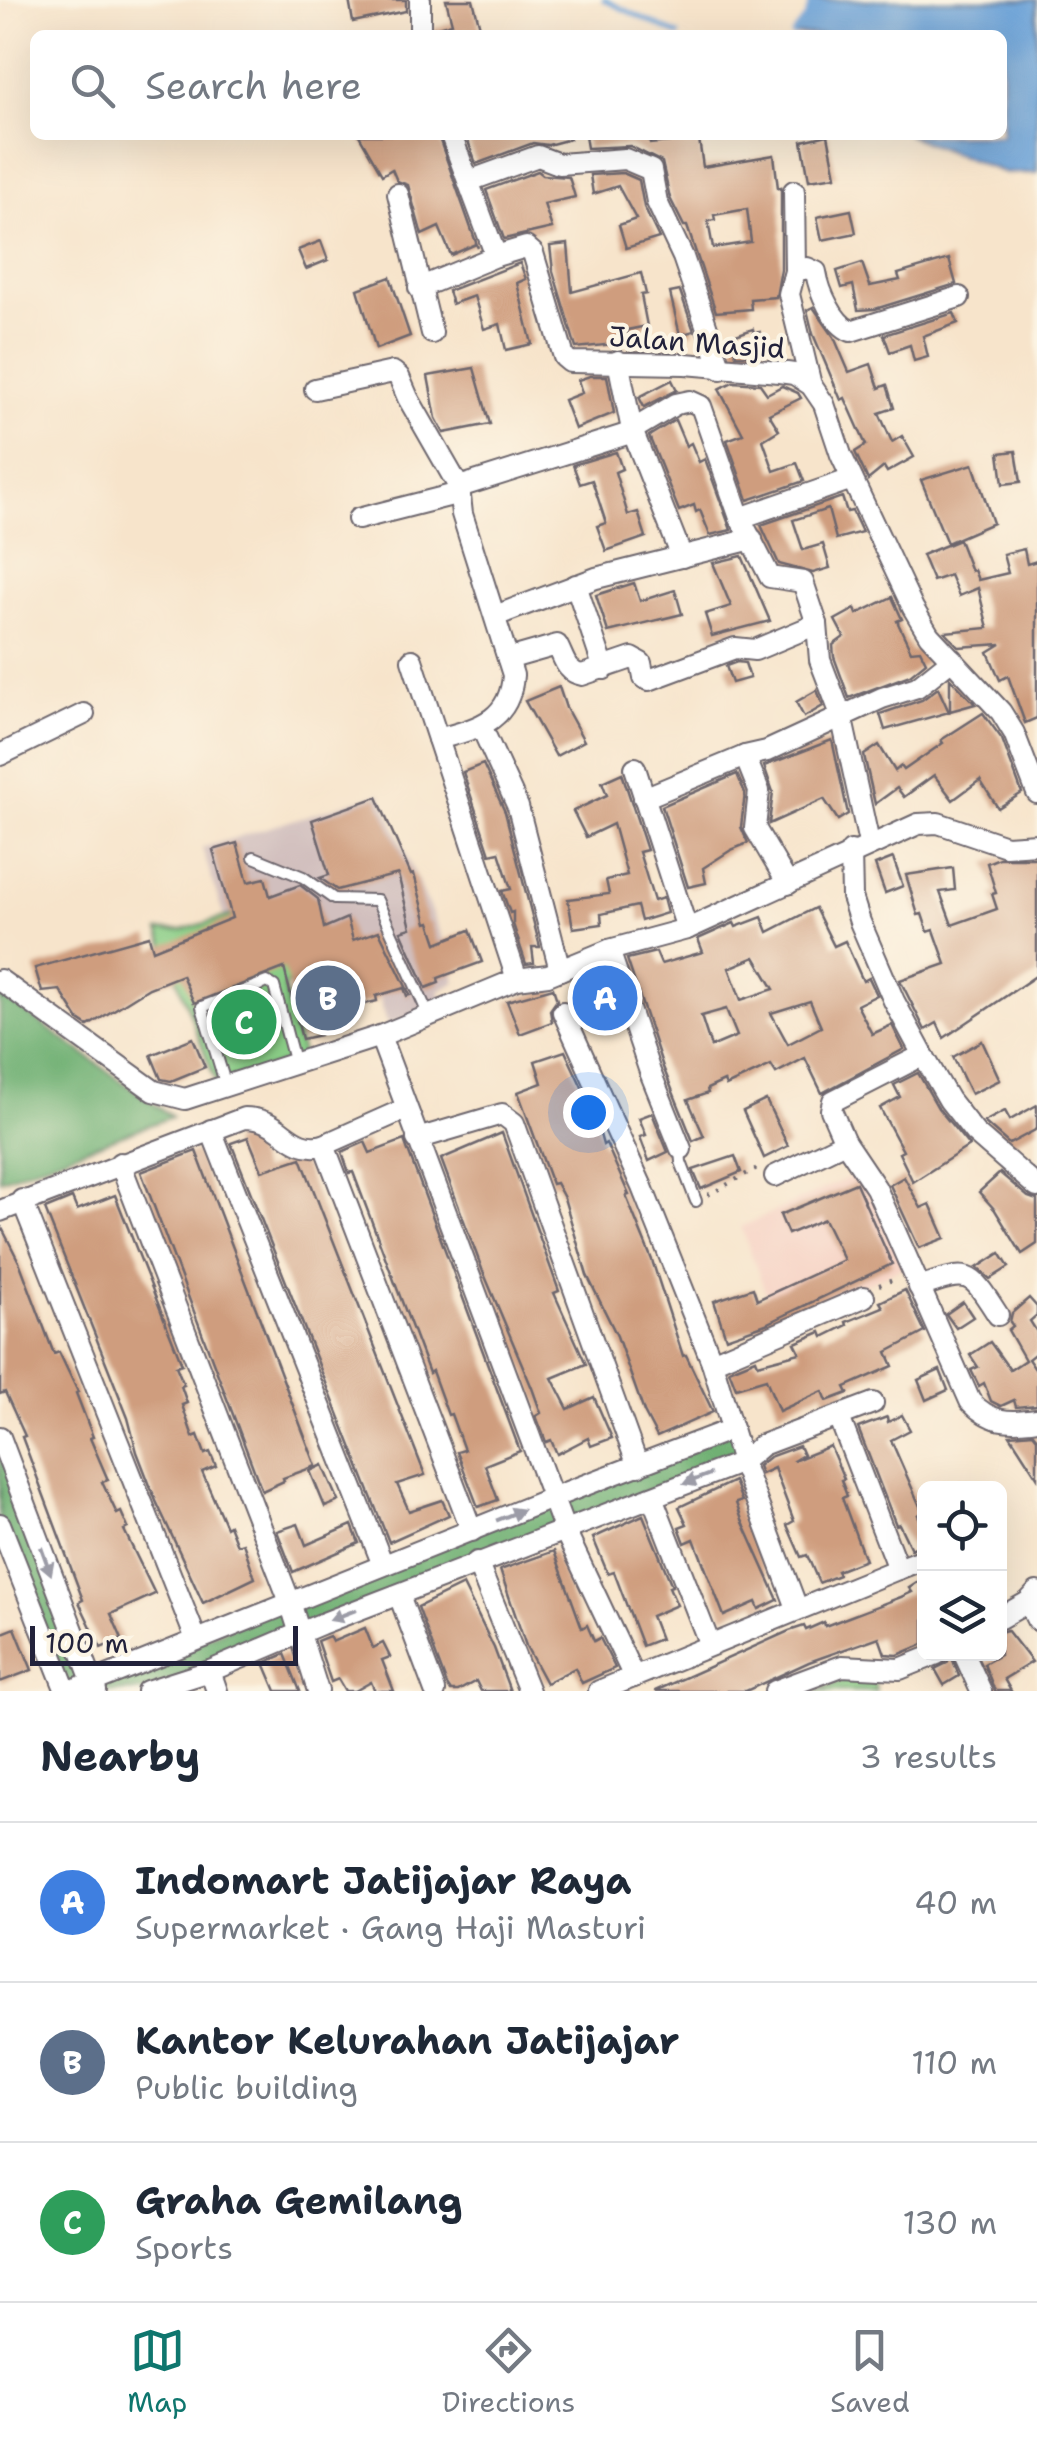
<!DOCTYPE html>
<html lang="en">
<head>
<meta charset="utf-8">
<style>
  :root { --surface:#fff; --page:#f2f2f3; --text:#1f2937; --muted:#747a83; --line:#e0e1e3; --accent:#0f766e }
  body { margin:0; font-family:"Shantell Sans",sans-serif; background:var(--page); color:var(--text) }
  .controls { position:absolute; right:30px; bottom:30px; display:grid; overflow:hidden; border-radius:15px; box-shadow:0 10px 40px #0002 }
  .controls button { width:90px; height:90px; display:grid; place-items:center; padding:0; border:0; border-bottom:2px solid var(--line); background:var(--surface); color:var(--text); font:50px sans-serif }
  .scale { position:absolute; left:30px; bottom:25px; width:268px; box-sizing:border-box; padding-left:10px; border:5px solid #22223b; border-top:0; font-size:28px; line-height:35px; white-space:nowrap; color:#22223b; -webkit-text-stroke:8px #fcf5e5; paint-order:stroke }
  .you { position:absolute; left:588px; top:1112px; width:35px; height:35px; margin:-25px; border:8px solid #fff; border-radius:50%; background:#1a73e8; box-shadow:0 0 0 15px #1a73e833 }
  .badge { display:grid; place-items:center; width:65px; height:65px; border-radius:50%; background:var(--accent); color:#fff; font-size:32px; font-weight:700 }
  .pin { position:absolute; translate:-50% -50%; border:5px solid #fff; box-shadow:0 2px 10px #0006 }
  .list { margin:0; padding:0; list-style:none }
  h2 { display:flex; justify-content:space-between; align-items:center; height:130px; margin:0; padding:0 40px; font-size:42px }
  h2 small { font-size:32px; font-weight:400; color:var(--muted) }
  .list li { display:grid; grid-template-columns:65px 1fr auto; gap:30px; align-items:center; box-sizing:border-box; height:160px; padding:0 40px; border-top:2px solid var(--line) }
  .list b { display:block; font-size:38px; white-space:nowrap }
  .list p { margin:0; font-size:32px; white-space:nowrap; color:var(--muted) }
  .list em { font-size:32px; font-style:normal; color:var(--muted) }
  .icon { flex:none; width:55px; height:55px; fill:none; stroke:currentColor; stroke-width:2; stroke-linecap:round; stroke-linejoin:round }
  .map { position:relative; flex:none; width:1037px; height:1691px; overflow:hidden }
  .search { position:absolute; background:var(--surface); box-shadow:0 10px 40px #0002; left:30px; right:30px; top:30px; height:110px; display:flex; align-items:center; gap:25px; box-sizing:border-box; padding:0 35px; border-radius:15px; color:var(--muted); font-size:38px }
  .sheet { height:610px; background:var(--surface) }
  nav { display:flex; justify-content:space-around; align-items:center; box-sizing:border-box; height:140px; border-top:2px solid var(--line); background:var(--surface); font-size:28px; color:var(--muted) }
  nav a { display:grid; justify-items:center; gap:5px }
  nav .on { color:var(--accent) }
  .map>svg:first-child { display:block }
  .built { fill:#f6d2c4 }
  .industrial { fill:#d1bfbe }
  .green { fill:#8acd86; stroke:#567860; stroke-width:2.5 }
  .forest { fill:#6fb073; stroke:#486957; stroke-width:2.5 }
  .water { fill:#69a0d7; stroke:#466189; stroke-width:2.5 }
  .lines { fill:none; stroke-linecap:round; stroke-linejoin:round }
  .stream { stroke:#69a0d7; stroke-width:5 }
  .building { fill:#cf9d7e; fill-rule:evenodd }
  .service-casing { stroke:#6d666d; stroke-width:14 }
  .minor-casing { stroke:#6d666d; stroke-width:24 }
  .path { stroke:#6d666d; stroke-width:4; stroke-dasharray:2.5 8; stroke-linecap:butt }
  .service { stroke:#fff; stroke-width:10 }
  .minor { stroke:#fff; stroke-width:20 }
  .oneway { fill:#9c9ca7 }
  .labels { text-anchor:middle; stroke-width:8; stroke-linejoin:round; paint-order:stroke }
  .street-label { font-size:28px; fill:#22223b; stroke:#fcf5e5 }
</style>
</head>
<body>
<div class="map">
<svg width="1037" height="1691" viewBox="0 0 1037 1691">
  <rect width="100%" height="100%" fill="#fcf5e5"/>
  <filter id="ink" filterUnits="userSpaceOnUse"><feTurbulence type="fractalNoise" baseFrequency=".01" numOctaves="2"/><feDisplacementMap in="SourceGraphic" scale="20" xChannelSelector="R" yChannelSelector="G"/><feConvolveMatrix kernelMatrix="1 2 1 2 8 2 1 2 1" color-interpolation-filters="sRGB"/></filter>
  <filter id="wash" filterUnits="userSpaceOnUse"><feTurbulence type="fractalNoise" baseFrequency=".0048" numOctaves="4" result="noise"/><feDisplacementMap in="SourceGraphic" scale="40" xChannelSelector="R" yChannelSelector="G"/><feGaussianBlur stdDeviation="2.25" result="paint"/><feColorMatrix in="noise" values="0 0 0 0 0 0 0 0 0 0 0 0 0 0 0 0 0 1.4 0 .05"/><feComposite in="paint" operator="in"/></filter>
  <g filter="url(#wash)">
    <rect width="100%" height="100%" fill="#f7e4cb"/>
    <path class="built" d="M861,1172L908,1265L777,1323L741,1227Z"/>
    <path class="industrial" d="M380,793L447,949L456,982L439,991L443,1001L388,1025L370,968L274,903L224,917L202,848Z"/>
    <g class="green">
      <path d="M274,903L299,976L284,987L303,1057L216,1083L159,931L182,930Z"/>
      <path d="M872,1670L876,1691H815Z"/>
    </g>
    <g class="forest">
      <path d="M0,994L172,1117L0,1180Z"/>
      <path d="M732,1429L762,1445L147,1691H70L0,1524V1437L92,1682Z"/>
    </g>
    <path class="water" d="M812,0H1037V173H1005L907,135H1002V35H793L807,17Z"/>
    <g class="lines">
      <g class="stream">
        <path d="M604,0L678,35"/>
        <path d="M793,35L807,17L812,0"/>
      </g>
    </g>
    <g id="blocks">
      <g class="building">
        <path d="M349,0H406V11L353,22Z"/>
        <path d="M446,0H473L482,35H434V28L452,23Z"/>
        <path d="M359,135H438L478,248L476,244L451,255L439,227L422,235L408,185L397,181L392,169L382,175Z"/>
        <path d="M466,135H569L570,139L548,145L533,143L476,164Z"/>
        <path d="M648,135L650,144L699,139L703,167L774,155L778,188L781,187V269L776,297L750,299L751,309L716,312L687,226H684L670,198L662,162L630,146L587,148L585,136ZM747,209L751,242L713,248L708,221L715,220L714,215Z"/>
        <path d="M828,135L836,176L809,180L802,141Z"/>
        <path d="M538,171L543,175L569,177L575,197L544,204L552,228L504,239L486,190Z"/>
        <path d="M623,173L639,180L644,207L659,238L626,248L619,225L636,219L618,186L593,194L590,175Z"/>
        <path d="M851,210L856,233L822,240L817,217Z"/>
        <path d="M321,241L328,260L306,269L298,250Z"/>
        <path d="M568,244L572,292L641,273L646,294L641,295L647,326L627,330L629,336L614,340L615,344L576,348L553,271L550,246Z"/>
        <path d="M949,259L956,284L875,309L858,310L853,285L842,288L837,271L862,263L870,286L900,280L898,274Z"/>
        <path d="M520,263L526,279L517,283L532,344L506,350L500,324L484,329L474,296L452,304L448,291Z"/>
        <path d="M390,277L410,336L376,349L358,289Z"/>
        <path d="M680,291L694,331L680,335L670,293Z"/>
        <path d="M813,307L834,337L849,372L871,364L879,388L887,385L894,408L879,413L892,442L902,436L914,457L887,472L884,467L868,480L855,452L866,445L845,398L841,400L813,334L807,310Z"/>
        <path d="M954,313L958,323L923,336L928,357L914,361L910,345L890,352L884,335Z"/>
        <path d="M753,329L754,333L760,332L765,356L736,355L730,337Z"/>
        <path d="M474,368L490,424L444,433L436,418L428,376Z"/>
        <path d="M590,376H607L614,413L575,429L564,400L582,393L578,380Z"/>
        <path d="M672,380L677,390L644,407L639,397Z"/>
        <path d="M733,382L760,384L767,394L782,386L798,393L801,398L769,414L779,430L763,440L774,471L797,463L804,481L748,500L727,440L743,434L719,389Z"/>
        <path d="M675,420L686,446L691,443L699,462L705,459L731,530L710,535L700,510L696,512L694,505L679,511L649,436Z"/>
        <path d="M1016,451L1021,482L1003,484L999,453Z"/>
        <path d="M616,452L622,469L615,472L628,515L638,512L646,537L606,551L597,526L606,523L592,480L580,484L573,465Z"/>
        <path d="M973,464L993,523L947,543L921,480Z"/>
        <path d="M842,497L847,512L852,511L862,532L836,539L828,509L793,520L803,550L823,544L830,568L813,573L779,564L761,525Z"/>
        <path d="M959,540L971,571L974,570L978,580L1008,573L1003,554L1024,549L1027,564L1037,561V718L1025,723L1008,676L1000,680L988,652L1001,644L959,647L945,632L988,628L978,588L959,596L950,575L933,581L922,555Z"/>
        <path d="M742,556L770,621L712,636L705,614L731,606L713,563Z"/>
        <path d="M634,583L640,601L675,590L682,614L608,632L596,595Z"/>
        <path d="M892,597L902,619L897,621L911,651L920,650L926,662L910,675L849,698L834,657L833,645L844,637L835,620L855,609L857,614Z"/>
        <path d="M737,662L745,663L750,678L732,683L726,666Z"/>
        <path d="M950,678L972,701L975,704L950,711Z"/>
        <path d="M559,687L566,708L584,741L556,756L525,701Z"/>
        <path d="M938,688L949,712L885,730L880,714L922,700Z"/>
        <path d="M817,690L823,706L804,717L796,702Z"/>
        <path d="M983,713L1002,739L1022,793L998,808L980,780L953,800L934,775L904,797L897,788L875,804L864,755L879,745L895,771L901,766L904,770L943,743L941,740Z"/>
        <path d="M832,740L848,814L838,820L824,799L769,824L773,792L764,766Z"/>
        <path d="M483,764L505,812L540,947H532L534,963L526,964L513,924V912L510,913L502,891L511,889L499,852L490,854L463,772Z"/>
        <path d="M622,773L647,850L639,852L654,901L663,898L667,913L641,921L637,906L601,914L602,924L573,928L568,899L609,894L606,880L627,875L613,824L586,837L573,811L607,795L602,782Z"/>
        <path d="M737,774L745,793L741,827L748,843L731,850L703,868L706,883L688,887L662,806Z"/>
        <path d="M377,797L411,875L414,874L427,923L430,922L437,943L470,930L482,962L438,978L439,983L426,988L401,931L411,928L398,874L337,890L320,878L329,875L312,820Z"/>
        <path d="M237,843L248,882L265,878L270,896L300,885L318,899L324,928L347,918L353,940L379,931L410,995L407,996L404,988L376,996L377,1001L316,1016L320,1035L302,1039L284,968L194,1003L182,975L149,988L88,1026L79,1020L60,990L42,992L35,968L149,936L153,950L232,918L213,850Z"/>
        <path d="M893,858L903,886L885,893L875,865Z"/>
        <path d="M999,858H1037V975L944,1038L937,1023L925,1030L900,980L946,964L934,930L928,932L922,914L918,915L906,875L953,868L955,890L940,892L952,925L997,909L992,894L996,893L987,863Z"/>
        <path d="M815,908L834,946L845,941L863,981L869,978L877,995L857,1005L872,1034L892,1025L904,1049L822,1093L805,1058L776,1073L771,1065L726,1086L724,1081L707,1089L708,1093L688,1100L704,1136L693,1141L663,1067L627,959L656,952L661,964L703,952L698,939L734,923L736,927L762,917L768,932ZM755,957L774,989L741,1000L729,968ZM810,1001L821,1027L788,1044L771,1013ZM726,1009L737,1036L711,1047L701,1016Z"/>
        <path d="M606,983L615,1011L595,1016L587,988Z"/>
        <path d="M553,988L557,1000L550,1010L552,1022L520,1034L507,1001Z"/>
        <path d="M193,1038L205,1067L171,1081L161,1079L151,1055Z"/>
        <path d="M982,1041L1000,1080L971,1094L953,1057Z"/>
        <path d="M565,1051L594,1113L603,1145L606,1143L629,1195L626,1196L652,1260L683,1356L686,1355L713,1412L657,1437L644,1412L617,1336L587,1275L564,1198L556,1183L552,1184L518,1092L542,1083L535,1061Z"/>
        <path d="M918,1073L938,1108L969,1146L913,1182L899,1153L903,1151L880,1108L900,1097L894,1085Z"/>
        <path d="M766,1100L788,1146L764,1158L743,1111Z"/>
        <path d="M1037,1105V1129L1009,1144L984,1122L1005,1111L1010,1120Z"/>
        <path d="M652,1113L668,1152L649,1161L640,1137L646,1135L639,1118Z"/>
        <path d="M502,1133L559,1291L554,1293L586,1364L552,1378L568,1409L594,1397L612,1438L591,1446L588,1438L557,1454L551,1440L546,1442L536,1416L541,1413L532,1388L482,1269L441,1159Z"/>
        <path d="M248,1137L262,1171L301,1158L425,1475L397,1484L409,1511L442,1500L449,1515L389,1542L231,1143Z"/>
        <path d="M404,1140L520,1451L485,1465L498,1500L478,1507L457,1452L464,1450L451,1414L448,1415L432,1371L429,1373L353,1172L349,1173L342,1152L365,1142L370,1153Z"/>
        <path d="M196,1151L316,1466L283,1478L284,1481L262,1491L141,1172Z"/>
        <path d="M735,1156L741,1172L701,1189L693,1170Z"/>
        <path d="M1000,1173L1028,1197L1037,1200V1244L1022,1254L995,1210L979,1192Z"/>
        <path d="M904,1177L921,1208L930,1204L945,1238L919,1248L890,1185Z"/>
        <path d="M856,1183L892,1264L766,1324L726,1338L714,1301L753,1288L757,1300L844,1260L824,1219L788,1234L780,1215Z"/>
        <path d="M115,1195L182,1364L176,1366L184,1385L181,1386L187,1403L182,1405L193,1437L198,1435L205,1454L210,1452L216,1466L202,1472L226,1527L229,1525L237,1545L243,1543L255,1578L203,1603L156,1501L137,1452L128,1418L45,1209L72,1198L77,1210Z"/>
        <path d="M0,1224L20,1264L54,1354L59,1352L78,1392L76,1393L93,1437L90,1438L108,1480L102,1482L117,1514L121,1512L128,1528L124,1530L155,1594L111,1614L122,1639L101,1648L79,1602L83,1600L22,1437L25,1436L5,1392L0,1394Z"/>
        <path d="M1000,1253L1009,1267L990,1279L977,1268Z"/>
        <path d="M905,1290L925,1332L887,1352L893,1366L845,1387L848,1393L827,1401L823,1391L779,1411L766,1379L736,1388L729,1370L756,1359L758,1364L800,1353L795,1343L821,1332L823,1337L847,1325L846,1322L883,1307L880,1302Z"/>
        <path d="M1029,1298L1037,1307V1315L1030,1321L1037,1332V1352L1028,1359L1037,1372V1405L1016,1407L1014,1400L1001,1406L991,1401L984,1383L979,1386L971,1370L978,1367L970,1355L990,1342L1010,1370L1025,1360L1008,1330L1013,1326L1010,1322L1012,1313Z"/>
        <path d="M963,1302L973,1317L956,1328L946,1314Z"/>
        <path d="M940,1370L948,1390L926,1400L918,1380Z"/>
        <path d="M902,1415L910,1430L891,1440L923,1513L918,1515L924,1527V1543L911,1549L899,1524L896,1525L858,1428L887,1417L888,1422Z"/>
        <path d="M1033,1433L1037,1438V1477L1010,1435Z"/>
        <path d="M799,1446L803,1455L793,1461L830,1446L844,1479L841,1480L847,1496L842,1498L865,1560L837,1571L839,1575L819,1583L807,1555L801,1557L787,1525L794,1521L774,1468L761,1474L758,1466L769,1457Z"/>
        <path d="M323,1465L339,1501L325,1507L310,1471Z"/>
        <path d="M734,1481L742,1501L736,1503L742,1520L778,1600L759,1609L756,1602L724,1616L694,1539L685,1543L679,1527L687,1524L679,1507Z"/>
        <path d="M643,1515L672,1586L669,1587L677,1605L651,1616L660,1639L642,1646L614,1572L608,1574L593,1538Z"/>
        <path d="M298,1524L306,1545L352,1525L359,1543L293,1572L277,1531Z"/>
        <path d="M554,1551L582,1628L587,1625L594,1641L600,1638L615,1668L582,1683L575,1668L546,1683L526,1646L500,1570Z"/>
        <path d="M924,1578V1644L898,1655L885,1654L879,1637L809,1662L746,1691H655L789,1631L804,1626L806,1630L824,1622L825,1626L901,1597L912,1592L909,1588Z"/>
        <path d="M463,1585L494,1648L510,1691H481L476,1681L458,1691H451L447,1685L418,1607Z"/>
        <path d="M15,1628L32,1670L0,1682V1634Z"/>
        <path d="M365,1628L373,1648L383,1643L390,1657L382,1660L394,1691H375L371,1682L355,1691H345L338,1679L331,1682L317,1641L329,1636L332,1642Z"/>
        <path d="M1007,1630L1032,1662L1004,1679L1011,1691H995L984,1664L1000,1655V1632Z"/>
        <path d="M285,1654L300,1691H276L264,1663Z"/>
        <path d="M951,1655L959,1676L944,1685L935,1669L947,1663Z"/>
      </g>
    </g>
  </g>
  <g filter="url(#ink)">
    <use href="#blocks" fill-opacity="0" stroke="#6d666d" stroke-width="2.5"/>
    <g class="lines">
      <defs>
        <g id="service">
          <path d="M254,857L303,877L334,899L377,900L429,1016"/>
          <path d="M226,1086L202,1007L267,982L274,986L295,1064"/>
          <path d="M680,1150L681,1162L696,1201"/>
        </g>
        <g id="minor">
          <path d="M420,35V0"/>
          <path d="M451,135L496,256L526,247L533,253L564,357L570,362L685,364L779,372L794,374L811,385L824,404L841,455L913,608L929,635L1001,712L1014,733L1037,793"/>
          <path d="M469,181L538,156L559,164L625,159L651,170L657,202L683,257L721,369"/>
          <path d="M794,191L795,271"/>
          <path d="M398,194L432,333"/>
          <path d="M419,288L496,256"/>
          <path d="M618,361L632,430L682,557"/>
          <path d="M811,385L789,294L795,271L807,268L816,272C819,291 833,324 851,331L959,297"/>
          <path d="M315,389L393,372L399,377L408,398L459,487L462,514L513,675C510,722 477,728 438,739"/>
          <path d="M459,487L624,435L676,404L690,401L701,406L740,518L770,577L803,582L817,624L820,660L841,715L869,843"/>
          <path d="M740,518L852,479"/>
          <path d="M358,519L460,493"/>
          <path d="M576,585L604,669"/>
          <path d="M495,616L596,578L752,539"/>
          <path d="M508,659L557,645C564,657 565,672 582,675L632,658L641,663L644,678L649,680L735,648L755,650L817,624"/>
          <path d="M412,660L517,979"/>
          <path d="M481,726L518,807L560,970"/>
          <path d="M0,755L84,714"/>
          <path d="M745,756L759,791L755,828L788,884"/>
          <path d="M635,768L687,929"/>
          <path d="M644,798L745,756L767,751L882,698L917,687L952,659"/>
          <path d="M851,851L852,897L860,922L894,1001L923,1055L949,1100L975,1133L1037,1187"/>
          <path d="M609,950L650,1072L681,1149"/>
          <path d="M0,980L154,1091L185,1099L380,1036L517,979L548,975L609,950L687,929L918,824L938,823L1006,846L1037,844"/>
          <path d="M563,1012L642,1187L712,1362L742,1462L797,1608"/>
          <path d="M380,1036L565,1531L634,1677"/>
          <path d="M923,1055L833,1101L831,1110L845,1142L876,1188L970,1401C990,1423 1009,1423 1037,1419"/>
          <path d="M211,1130L383,1565"/>
          <path d="M417,1139L502,1114L514,1123L638,1466"/>
          <path d="M324,1145L472,1531"/>
          <path d="M120,1163L290,1602L318,1691"/>
          <path d="M775,1176L845,1142"/>
          <path d="M22,1200L196,1639"/>
          <path d="M0,1211L244,1118C284,1118 287,1153 324,1145L405,1109"/>
          <path d="M919,1287C971,1270 969,1270 998,1315"/>
          <path d="M712,1362L864,1297"/>
          <path d="M0,1437L96,1691"/>
          <path d="M652,1497L710,1645"/>
          <path d="M0,1524L66,1691"/>
          <path d="M477,1562L529,1691"/>
          <path d="M898,1569L924,1559"/>
          <path d="M399,1595L435,1691"/>
          <path d="M1028,1602L1037,1620"/>
          <path d="M1000,1618L1028,1602L1037,1592"/>
          <path d="M964,1654L981,1691"/>
          <path d="M210,1671L217,1691"/>
          <path d="M70,1691L554,1497L732,1429"/>
          <path d="M147,1691L210,1671L321,1624L742,1462L762,1445L873,1403"/>
          <path d="M599,1691L898,1569L839,1417"/>
          <path d="M775,1691L842,1666L900,1669L937,1654"/>
        </g>
      </defs>
      <use href="#service" class="service-casing"/>
      <use href="#minor" class="minor-casing"/>
      <g class="path">
        <path d="M708,1195L757,1168"/>
        <path d="M879,1285L898,1278"/>
      </g>
      <use href="#service" class="service"/>
      <use href="#minor" class="minor"/>
    </g>
    <defs><path id="oneway-solid" d="M-6-.8H1V-3.2L6.5 0L1 3.2V.8H-6Z" transform="scale(2.5)"/></defs>
    <g class="oneway">
      <use href="#oneway-solid" transform="translate(697 1479) rotate(159)"/>
      <use href="#oneway-solid" transform="translate(510 1515) rotate(-22)"/>
      <use href="#oneway-solid" transform="translate(46 1561) rotate(70)"/>
      <use href="#oneway-solid" transform="translate(343 1615) rotate(159)"/>
    </g>
  </g>
  <g class="labels">
    <g class="street-label">
      <text transform="translate(697 342) rotate(4)" y="10">Jalan Masjid</text>
    </g>
  </g>
</svg>
<div class="controls">
<button><svg class="icon" aria-label="locate" viewBox="0 0 24 24"><circle cx="12" cy="12" r="6"/><path d="M12 2v4M12 18v4M2 12h4M18 12h4"/></svg></button>
<button><svg class="icon" aria-label="layers" viewBox="0 0 24 24"><path d="M12 4l9 5-9 5-9-5zM3 14l9 5 9-5"/></svg></button>
</div>
<div class="scale">100 m</div>
<div class="you"></div>
<div class="pin badge" style="left:605px;top:998px;background:#3f7fe0">A</div>
<div class="pin badge" style="left:328px;top:998px;background:#5c6f8a">B</div>
<div class="pin badge" style="left:244px;top:1022px;background:#2e9e5b">C</div>
<div class="search"><svg class="icon" aria-label="search" viewBox="0 0 24 24"><circle cx="10" cy="10" r="6"/><path d="M15 15l6 6"/></svg>Search here</div>
</div>
<section class="sheet">
<h2>Nearby<small>3 results</small></h2>
<ul class="list">
<li><span class="badge" style="background:#3f7fe0">A</span><div><b>Indomart Jatijajar Raya</b><p>Supermarket · Gang Haji Masturi</p></div><em>40 m</em></li>
<li><span class="badge" style="background:#5c6f8a">B</span><div><b>Kantor Kelurahan Jatijajar</b><p>Public building</p></div><em>110 m</em></li>
<li><span class="badge" style="background:#2e9e5b">C</span><div><b>Graha Gemilang</b><p>Sports</p></div><em>130 m</em></li>
</ul>
</section>
<nav>
<a class="on"><svg class="icon" aria-label="map" viewBox="0 0 24 24"><path d="M3 6l6-2 6 2 6-2v14l-6 2-6-2-6 2zM9 4v14M15 6v14"/></svg>Map</a>
<a><svg class="icon" aria-label="directions" viewBox="0 0 24 24"><path d="M12 3l9 9-9 9-9-9zM9 14v-3h6M13 9l2 2-2 2"/></svg>Directions</a>
<a><svg class="icon" aria-label="saved" viewBox="0 0 24 24"><path d="M7 4h10v16l-5-4-5 4z"/></svg>Saved</a>
</nav>
</body>
</html>
